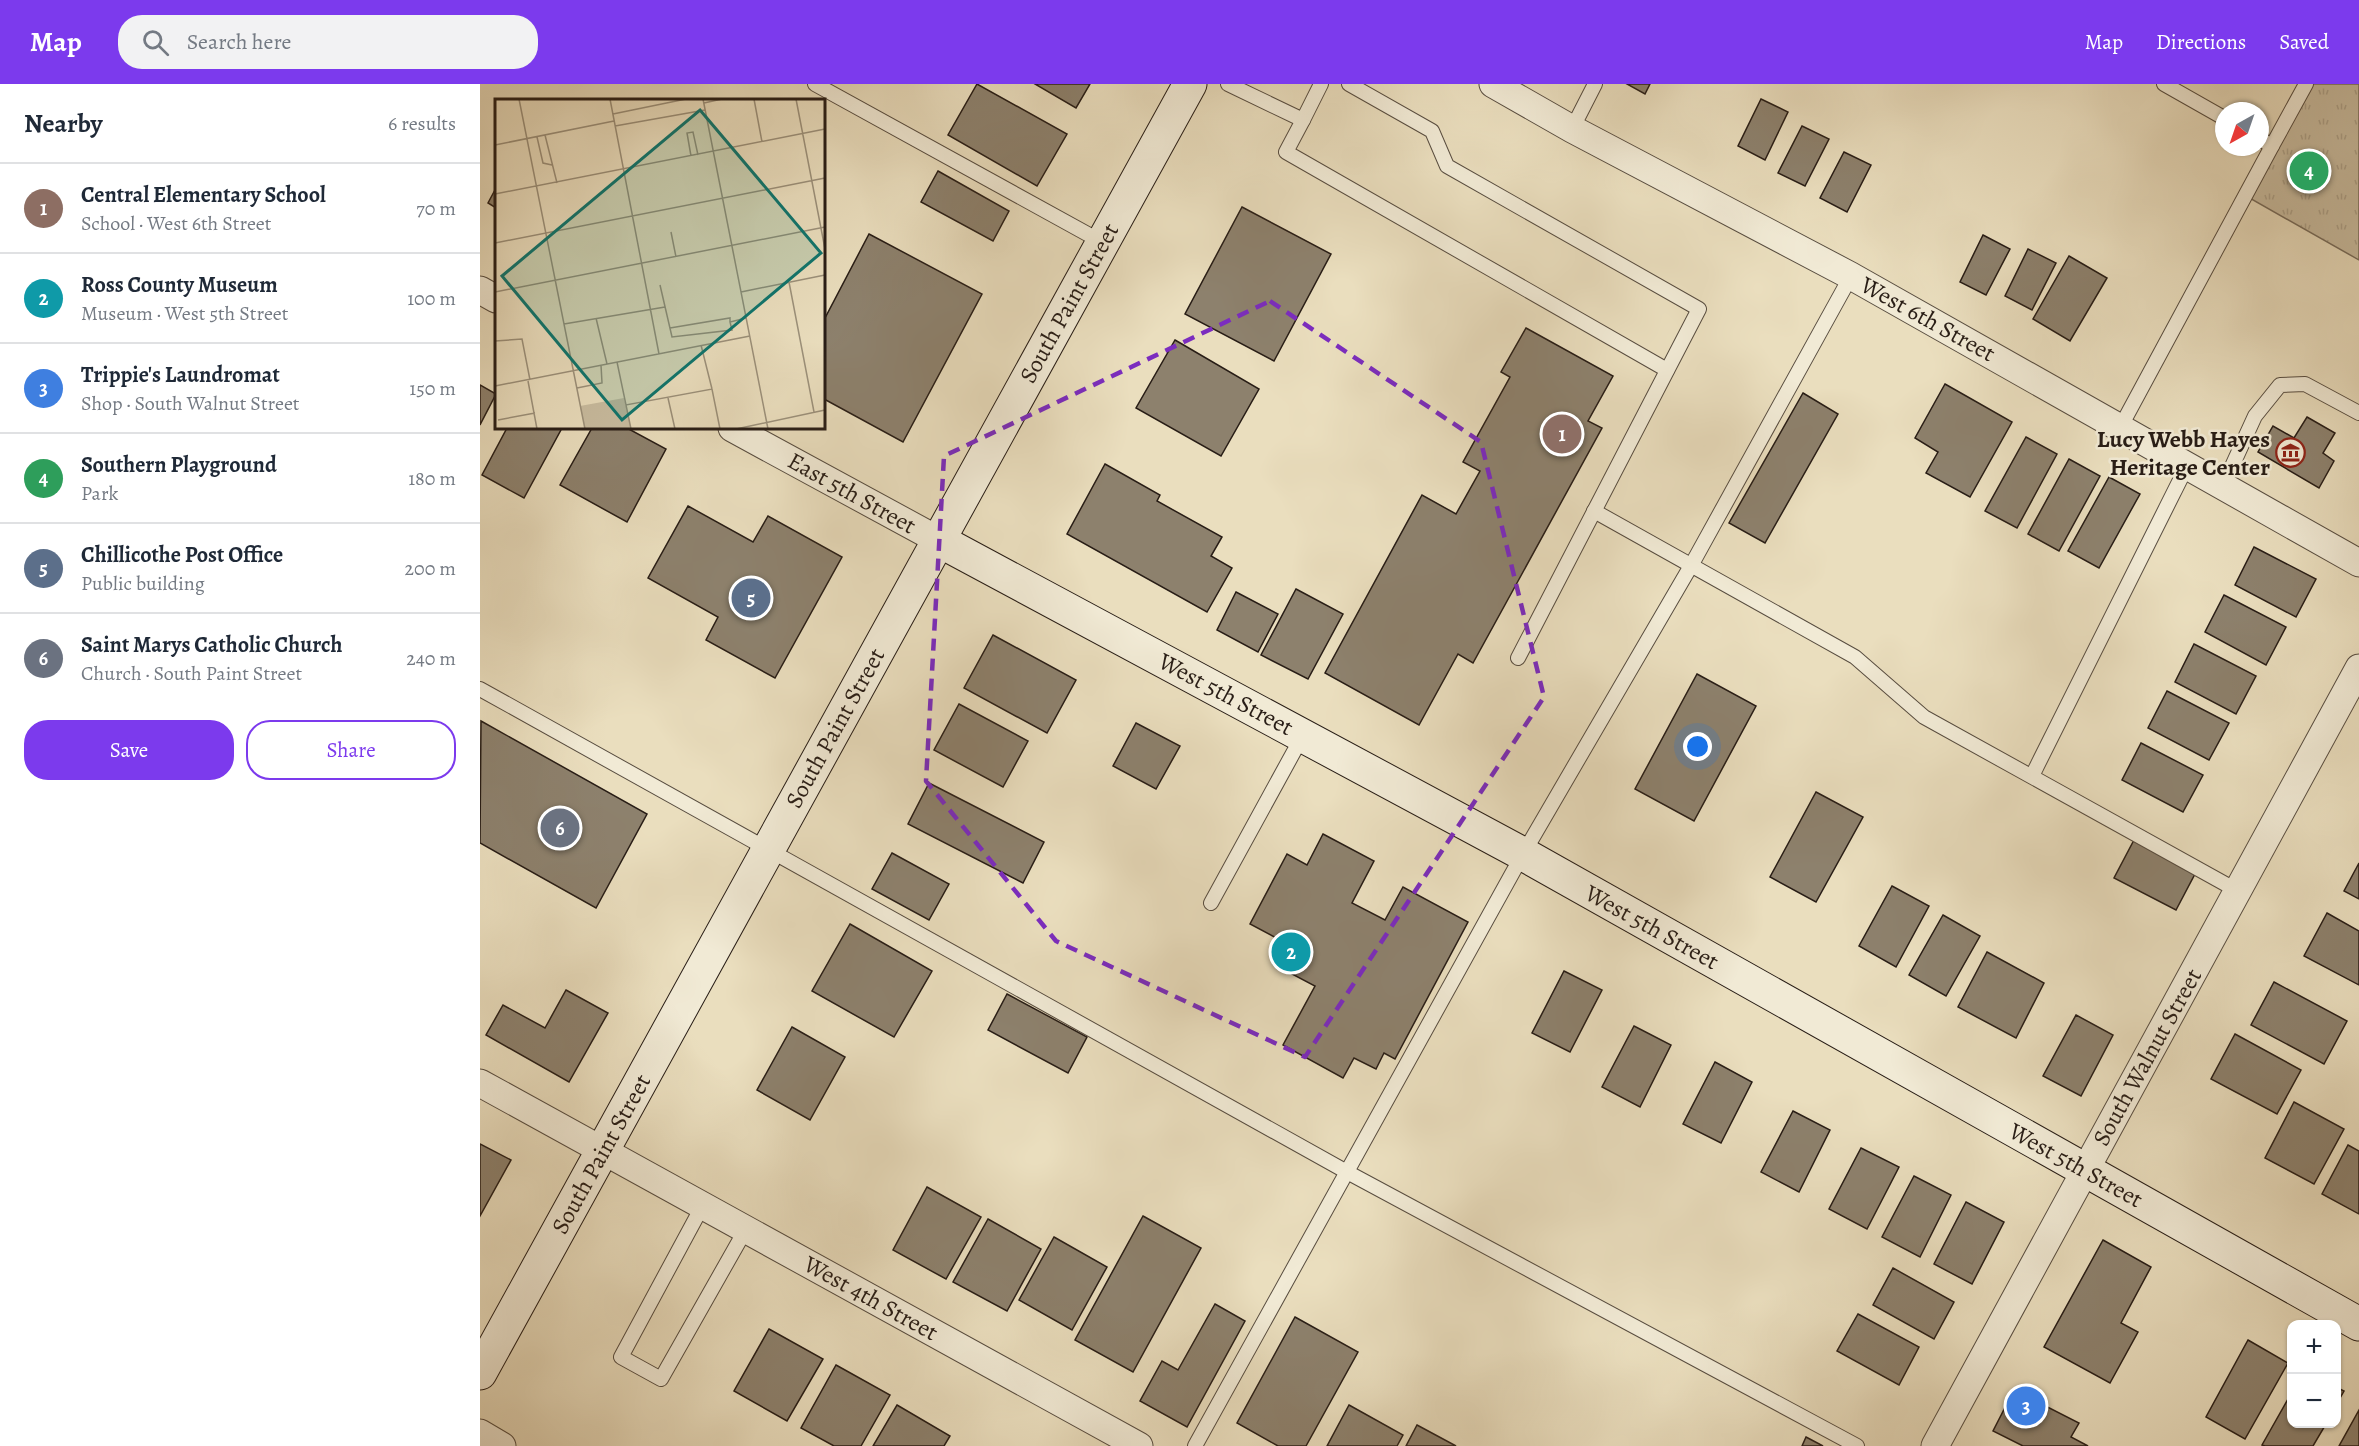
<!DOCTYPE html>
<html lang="en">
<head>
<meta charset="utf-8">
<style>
  :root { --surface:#fff; --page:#f2f2f3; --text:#1f2937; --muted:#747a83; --line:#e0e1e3; --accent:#7c3aed }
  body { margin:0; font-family:Alegreya,serif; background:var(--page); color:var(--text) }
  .controls { position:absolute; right:18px; bottom:18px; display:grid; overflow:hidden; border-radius:12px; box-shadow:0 2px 4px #0004 }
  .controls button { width:54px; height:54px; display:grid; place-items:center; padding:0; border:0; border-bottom:2px solid var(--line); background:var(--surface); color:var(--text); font:30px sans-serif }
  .compass { position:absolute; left:1735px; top:18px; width:54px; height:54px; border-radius:50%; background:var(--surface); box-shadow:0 2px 4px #0004; rotate:220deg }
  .you { position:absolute; left:1218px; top:663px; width:21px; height:21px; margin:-15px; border:4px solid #fff; border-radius:50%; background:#1a73e8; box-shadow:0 0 0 9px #1a73e833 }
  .badge { display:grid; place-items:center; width:39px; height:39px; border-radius:50%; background:var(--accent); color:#fff; font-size:20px; font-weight:700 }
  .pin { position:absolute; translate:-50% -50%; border:3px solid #fff; box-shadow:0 2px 6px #0006 }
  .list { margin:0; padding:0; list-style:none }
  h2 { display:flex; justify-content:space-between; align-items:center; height:78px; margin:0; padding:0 24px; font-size:26px }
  h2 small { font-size:20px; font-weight:400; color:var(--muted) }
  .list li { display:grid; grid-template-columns:39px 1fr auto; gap:18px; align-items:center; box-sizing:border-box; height:90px; padding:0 24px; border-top:2px solid var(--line) }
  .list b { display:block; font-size:22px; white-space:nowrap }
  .list p { margin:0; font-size:20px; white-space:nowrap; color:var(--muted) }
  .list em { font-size:20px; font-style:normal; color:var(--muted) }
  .actions { display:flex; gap:12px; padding:18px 24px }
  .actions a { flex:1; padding:14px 0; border:2px solid var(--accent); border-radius:24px; text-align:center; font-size:21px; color:var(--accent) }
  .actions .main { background:var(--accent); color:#fff }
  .icon { flex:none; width:33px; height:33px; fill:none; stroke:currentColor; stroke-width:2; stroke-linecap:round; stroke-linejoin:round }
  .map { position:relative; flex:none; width:1879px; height:1362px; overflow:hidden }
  header { display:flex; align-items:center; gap:36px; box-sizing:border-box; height:84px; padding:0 30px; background:var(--accent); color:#fff }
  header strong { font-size:28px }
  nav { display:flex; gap:33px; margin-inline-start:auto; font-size:21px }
  .search { width:420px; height:54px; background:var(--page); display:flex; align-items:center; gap:15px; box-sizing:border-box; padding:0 21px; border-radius:24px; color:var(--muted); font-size:22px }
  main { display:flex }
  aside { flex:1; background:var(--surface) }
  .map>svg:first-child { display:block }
  .grass { fill:url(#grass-tufts); stroke:#786d5c; stroke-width:1.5 }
  .building { fill:#8d816d; stroke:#281d16; stroke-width:1.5 }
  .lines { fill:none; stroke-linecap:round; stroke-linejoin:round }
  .lane-casing { stroke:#584d40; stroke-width:16 }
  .street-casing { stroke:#584d40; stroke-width:29 }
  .secondary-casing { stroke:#281d16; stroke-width:35 }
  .lane { stroke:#f1ead5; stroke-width:14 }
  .street { stroke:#f1ead5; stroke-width:27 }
  .secondary { stroke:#f1ead5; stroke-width:33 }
  .marked { fill:none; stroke:#7b2cbf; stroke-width:4.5; stroke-dasharray:12 8; stroke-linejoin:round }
  .labels { text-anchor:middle; stroke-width:5; stroke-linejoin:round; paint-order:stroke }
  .street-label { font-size:24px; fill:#281d16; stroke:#f1ead5 }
  .poi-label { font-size:24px; font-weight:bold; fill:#281d16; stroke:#f1ead5; text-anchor:end }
  .inset-road { fill:none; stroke:#9c917b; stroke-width:1.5 }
  .view { fill:#0f766e; fill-opacity:0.15; stroke:#0f766e; stroke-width:3 }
  .inset-edge { fill:none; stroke:#281d16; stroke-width:3 }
</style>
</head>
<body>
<header>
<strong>Map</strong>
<div class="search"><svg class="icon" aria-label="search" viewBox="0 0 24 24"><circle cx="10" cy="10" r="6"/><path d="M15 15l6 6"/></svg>Search here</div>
<nav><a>Map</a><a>Directions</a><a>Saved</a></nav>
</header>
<main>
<aside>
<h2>Nearby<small>6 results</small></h2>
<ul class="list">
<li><span class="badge" style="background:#8d6e63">1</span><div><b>Central Elementary School</b><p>School · West 6th Street</p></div><em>70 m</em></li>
<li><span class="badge" style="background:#0f9aa8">2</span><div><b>Ross County Museum</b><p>Museum · West 5th Street</p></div><em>100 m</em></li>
<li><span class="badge" style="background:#3f7fe0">3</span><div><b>Trippie's Laundromat</b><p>Shop · South Walnut Street</p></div><em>150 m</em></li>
<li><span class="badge" style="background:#2e9e5b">4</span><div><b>Southern Playground</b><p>Park</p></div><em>180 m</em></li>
<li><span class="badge" style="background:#5c6f8a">5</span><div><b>Chillicothe Post Office</b><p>Public building</p></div><em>200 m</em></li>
<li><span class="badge" style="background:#6b7280">6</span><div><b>Saint Marys Catholic Church</b><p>Church · South Paint Street</p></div><em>240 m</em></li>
</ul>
<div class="actions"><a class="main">Save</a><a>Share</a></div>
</aside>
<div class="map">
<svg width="1879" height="1362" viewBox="0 0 1879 1362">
  <defs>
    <pattern id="grass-tufts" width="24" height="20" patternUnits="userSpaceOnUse" patternTransform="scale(1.5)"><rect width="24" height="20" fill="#c9bda1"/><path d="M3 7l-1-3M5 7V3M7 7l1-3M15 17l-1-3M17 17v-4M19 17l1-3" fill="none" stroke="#ada28a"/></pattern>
  </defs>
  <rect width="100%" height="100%" fill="#eadebe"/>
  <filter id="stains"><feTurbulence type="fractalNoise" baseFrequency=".00333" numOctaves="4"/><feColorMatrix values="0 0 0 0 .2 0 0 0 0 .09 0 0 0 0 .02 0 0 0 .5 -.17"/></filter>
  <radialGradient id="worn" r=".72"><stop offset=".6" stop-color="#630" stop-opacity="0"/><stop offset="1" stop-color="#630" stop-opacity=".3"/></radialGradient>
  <path class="grass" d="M1826,0H1879V176L1766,112Z"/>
  <g class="building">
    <path d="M497,0L587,50L557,102L468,51Z"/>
    <path d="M555,0H610L596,24Z"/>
    <path d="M1147,0H1170L1165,10Z"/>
    <path d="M1281,15L1308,28L1285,76L1258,62Z"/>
    <path d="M1322,42L1349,55L1325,102L1298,89Z"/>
    <path d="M1364,68L1391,81L1367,128L1340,114Z"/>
    <path d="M458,87L529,127L513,157L441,118Z"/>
    <path d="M16,104V124L8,119Z"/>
    <path d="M762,123L851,170L794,277L705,230Z"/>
    <path d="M389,150L502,210L423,358L344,315V236Z"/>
    <path d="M1503,151L1530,165L1506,211L1480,198Z"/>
    <path d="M1548,165L1576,179L1552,226L1525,212Z"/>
    <path d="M1589,172L1627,194L1590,257L1553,235Z"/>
    <path d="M1046,244L1133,292L1108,337L1122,344L993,579L978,570L939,641L845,589L942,411L976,430L1000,387L983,378L1030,293L1021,288Z"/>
    <path d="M695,256L779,305L741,372L656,324Z"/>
    <path d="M1465,300L1532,338L1490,413L1446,389L1458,368L1435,354Z"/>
    <path d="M0,301L16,310L0,341Z"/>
    <path d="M1323,309L1358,330L1285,459L1249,439Z"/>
    <path d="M1827,333L1855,349L1843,369L1854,377L1839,404L1778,368L1793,342L1814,354Z"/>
    <path d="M27,344H82L44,414L2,391Z"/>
    <path d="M112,344H147L186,365L147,438L80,401Z"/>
    <path d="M1546,353L1577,370L1537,444L1505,427Z"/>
    <path d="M1589,375L1620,392L1579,467L1548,450Z"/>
    <path d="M625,380L680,411L677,417L742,453L731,472L752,484L727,528L587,450Z"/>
    <path d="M1629,393L1660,410L1619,484L1588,467Z"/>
    <path d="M208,422L273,458L288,432L362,473L295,594L226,556L238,533L168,494Z"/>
    <path d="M1774,463L1836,495L1816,533L1755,501Z"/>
    <path d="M816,505L863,530L828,595L781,571Z"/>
    <path d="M756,508L798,530L778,568L737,546Z"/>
    <path d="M1744,511L1806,543L1786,581L1725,548Z"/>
    <path d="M513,551L596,596L567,649L484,604Z"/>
    <path d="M1714,560L1776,592L1756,630L1695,598Z"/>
    <path d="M1217,590L1276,622L1214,737L1155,705Z"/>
    <path d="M1687,607L1749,639L1729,676L1668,644Z"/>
    <path d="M479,620L548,657L523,703L454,666Z"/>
    <path d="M1,637L167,730L116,824L0,759Z"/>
    <path d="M656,639L700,662L676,705L633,682Z"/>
    <path d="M1661,659L1723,691L1703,728L1642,696Z"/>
    <path d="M449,699L564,758L543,799L428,740Z"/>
    <path d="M1336,708L1383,733L1336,818L1290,793Z"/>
    <path d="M843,750L894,777L872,819L905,836L923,803L988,838L915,975L904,969L896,985L874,974L863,994L803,961L835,902L793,880L804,858L770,840L807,770L827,781Z"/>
    <path d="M1654,756L1716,788L1696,826L1634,794Z"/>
    <path d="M412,769L469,800L449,836L392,805Z"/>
    <path d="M1879,779V815L1864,807Z"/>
    <path d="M1412,802L1449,822L1416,883L1379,862Z"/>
    <path d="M1847,829L1879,847V901L1824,872Z"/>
    <path d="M1463,831L1500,852L1466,912L1429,891Z"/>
    <path d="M370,840L452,887L414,953L332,907Z"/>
    <path d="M1507,868L1564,899L1536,954L1478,923Z"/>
    <path d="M1084,887L1122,906L1090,968L1052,949Z"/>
    <path d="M1794,898L1867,937L1844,980L1771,941Z"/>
    <path d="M86,906L128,929L89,998L6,951L23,921L65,944Z"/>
    <path d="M527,910L607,953L588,989L508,946Z"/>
    <path d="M1596,931L1633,951L1601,1012L1563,992Z"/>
    <path d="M1154,942L1191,961L1160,1023L1122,1003Z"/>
    <path d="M312,943L365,973L330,1036L277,1006Z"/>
    <path d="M1755,950L1821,986L1797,1030L1731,995Z"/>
    <path d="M1235,978L1272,998L1241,1059L1203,1040Z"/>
    <path d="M1814,1018L1864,1045L1834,1100L1785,1074Z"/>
    <path d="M1313,1027L1350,1046L1319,1108L1281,1088Z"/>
    <path d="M0,1060L31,1076L0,1132Z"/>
    <path d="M1868,1061L1879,1067V1130L1842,1110Z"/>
    <path d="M1381,1064L1419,1083L1387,1145L1349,1125Z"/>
    <path d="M1434,1092L1471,1111L1440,1173L1402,1153Z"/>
    <path d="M447,1103L501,1133L466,1195L413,1166Z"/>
    <path d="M1486,1118L1524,1138L1492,1200L1454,1180Z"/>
    <path d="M663,1132L721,1164L653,1288L595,1256Z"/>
    <path d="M508,1135L561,1165L527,1227L473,1198Z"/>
    <path d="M574,1153L627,1183L592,1246L539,1216Z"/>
    <path d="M1623,1156L1671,1183L1641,1239L1658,1248L1630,1299L1564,1263Z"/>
    <path d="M1413,1184L1474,1218L1454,1255L1393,1221Z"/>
    <path d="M735,1220L765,1237L707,1343L660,1317L682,1277L698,1286Z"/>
    <path d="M1378,1230L1439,1263L1419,1301L1357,1267Z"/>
    <path d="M815,1233L878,1268L826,1362H798L757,1339Z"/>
    <path d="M289,1245L343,1275L307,1337L254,1307Z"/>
    <path d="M1768,1256L1808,1279L1765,1355L1726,1333Z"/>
    <path d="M356,1281L410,1311L381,1362H354L321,1344Z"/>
    <path d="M1856,1303L1864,1307L1856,1321Z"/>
    <path d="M1534,1306L1599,1339L1591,1353L1608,1362H1543L1513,1347Z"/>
    <path d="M1812,1308V1340H1846L1833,1362H1785L1782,1361Z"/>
    <path d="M417,1321L470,1352L464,1362H393Z"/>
    <path d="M869,1321L923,1351L917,1362H847Z"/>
    <path d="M1879,1326V1362H1859Z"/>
    <path d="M937,1341L976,1362H926Z"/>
    <path d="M1326,1353L1343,1362H1322Z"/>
  </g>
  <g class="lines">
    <defs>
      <g id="lane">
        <path d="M335,0L622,158"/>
        <path d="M748,0L823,36L841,0"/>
        <path d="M869,0L952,47L967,82L1219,225L1038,574"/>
        <path d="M1684,0L1744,34"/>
        <path d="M823,36L806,68L1187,286"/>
        <path d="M1092,45L1115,0"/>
        <path d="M1792,62L1826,0"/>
        <path d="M1640,344L1792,62L1780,55"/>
        <path d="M1743,402L1775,332L1800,301L1825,300L1879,329"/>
        <path d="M1114,427L1375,573L1444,633L1758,807"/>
        <path d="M0,605L867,1088L1377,1362"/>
        <path d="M1552,692L1707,382"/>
        <path d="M731,819L823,651"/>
        <path d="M223,1121L141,1273L181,1295L266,1145"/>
        <path d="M715,1362L1043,770L1212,480L1371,192"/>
      </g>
      <g id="street">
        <path d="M1013,0L1092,45L1371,192L1879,479"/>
        <path d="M0,206L16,215"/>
        <path d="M252,344L460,457"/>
        <path d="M0,999L659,1362"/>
        <path d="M0,1349L22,1362"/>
        <path d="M1455,1362L1879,584"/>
      </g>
      <g id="secondary">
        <path d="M460,457L1043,770L1879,1240"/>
        <path d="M0,1289L710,0"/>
      </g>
    </defs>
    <use href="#lane" class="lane-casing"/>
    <use href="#street" class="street-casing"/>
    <use href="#secondary" class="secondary-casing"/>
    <use href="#lane" class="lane"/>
    <use href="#street" class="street"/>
    <use href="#secondary" class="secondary"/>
  </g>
  <path class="marked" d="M790,217L1001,358L1064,613L825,973L576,857L446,697L464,372Z"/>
  <defs>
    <symbol id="museum-ring" viewBox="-11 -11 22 22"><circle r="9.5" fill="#f1ead5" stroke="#8f2418" stroke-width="1.5"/><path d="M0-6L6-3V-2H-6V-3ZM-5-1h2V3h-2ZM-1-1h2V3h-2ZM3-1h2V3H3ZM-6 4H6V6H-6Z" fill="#8f2418"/></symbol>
  </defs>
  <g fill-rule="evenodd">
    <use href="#museum-ring" x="1794" y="352" width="33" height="33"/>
  </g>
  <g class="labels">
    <g class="street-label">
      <text transform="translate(589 219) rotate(-61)" y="8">South Paint Street</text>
      <text transform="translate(1448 235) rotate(29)" y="8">West 6th Street</text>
      <text transform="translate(372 409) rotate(29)" y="8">East 5th Street</text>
      <text transform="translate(746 610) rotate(28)" y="8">West 5th Street</text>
      <text transform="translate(355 644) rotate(-61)" y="8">South Paint Street</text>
      <text transform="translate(1172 843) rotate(29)" y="8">West 5th Street</text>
      <text transform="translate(1667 973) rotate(-61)" y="8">South Walnut Street</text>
      <text transform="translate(121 1070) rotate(-61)" y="8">South Paint Street</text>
      <text transform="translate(1596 1081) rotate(29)" y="8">West 5th Street</text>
      <text transform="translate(391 1214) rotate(29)" y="8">West 4th Street</text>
    </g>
    <g class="poi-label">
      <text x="1790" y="363">Lucy Webb Hayes<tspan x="1790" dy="28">Heritage Center</tspan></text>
    </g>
  </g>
  <g transform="translate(15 15)">
    <rect width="330" height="330" fill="#eadebe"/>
    <path d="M129,299L136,330H90L85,307Z" fill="#c9bda1"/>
    <path class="inset-road" d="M24,0L90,330M115,0L164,255M208,0L273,330M259,0L267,43M301,0L330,150M209,4L227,0M118,15L191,0M120,27L210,11M50,36L62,84M42,38L48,64L57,66M0,46L119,22M196,57L192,34L198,33L203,56M0,95L330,30M176,133L181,158M0,144L330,79M294,183L319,313M165,186L177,238L237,231L235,223L251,219M0,193L330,128M246,193L330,176M101,219L112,265M69,225L170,208M175,229L235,219V223M0,242L27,240L35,281M206,246L217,290M122,263L131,306L217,290L225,330M33,282L42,330M0,287L255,237M82,289L107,284L106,266M173,299L180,330M131,306L136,330M3,321L40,314M241,330L330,311"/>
    <path class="view" d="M205,11L326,154L127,321L7,177Z"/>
    <rect width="330" height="330" class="inset-edge"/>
  </g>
  <rect width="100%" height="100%" filter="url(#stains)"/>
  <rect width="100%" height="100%" fill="url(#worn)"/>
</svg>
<div class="controls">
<button>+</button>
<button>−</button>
</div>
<svg class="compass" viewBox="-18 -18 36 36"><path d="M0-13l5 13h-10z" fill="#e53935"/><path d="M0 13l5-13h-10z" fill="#747a83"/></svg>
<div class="you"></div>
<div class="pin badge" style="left:1082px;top:350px;background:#8d6e63">1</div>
<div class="pin badge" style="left:811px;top:868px;background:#0f9aa8">2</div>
<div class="pin badge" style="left:1546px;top:1322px;background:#3f7fe0">3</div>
<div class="pin badge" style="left:1829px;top:87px;background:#2e9e5b">4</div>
<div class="pin badge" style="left:271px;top:514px;background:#5c6f8a">5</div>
<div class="pin badge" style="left:80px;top:744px;background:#6b7280">6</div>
</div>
</main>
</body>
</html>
